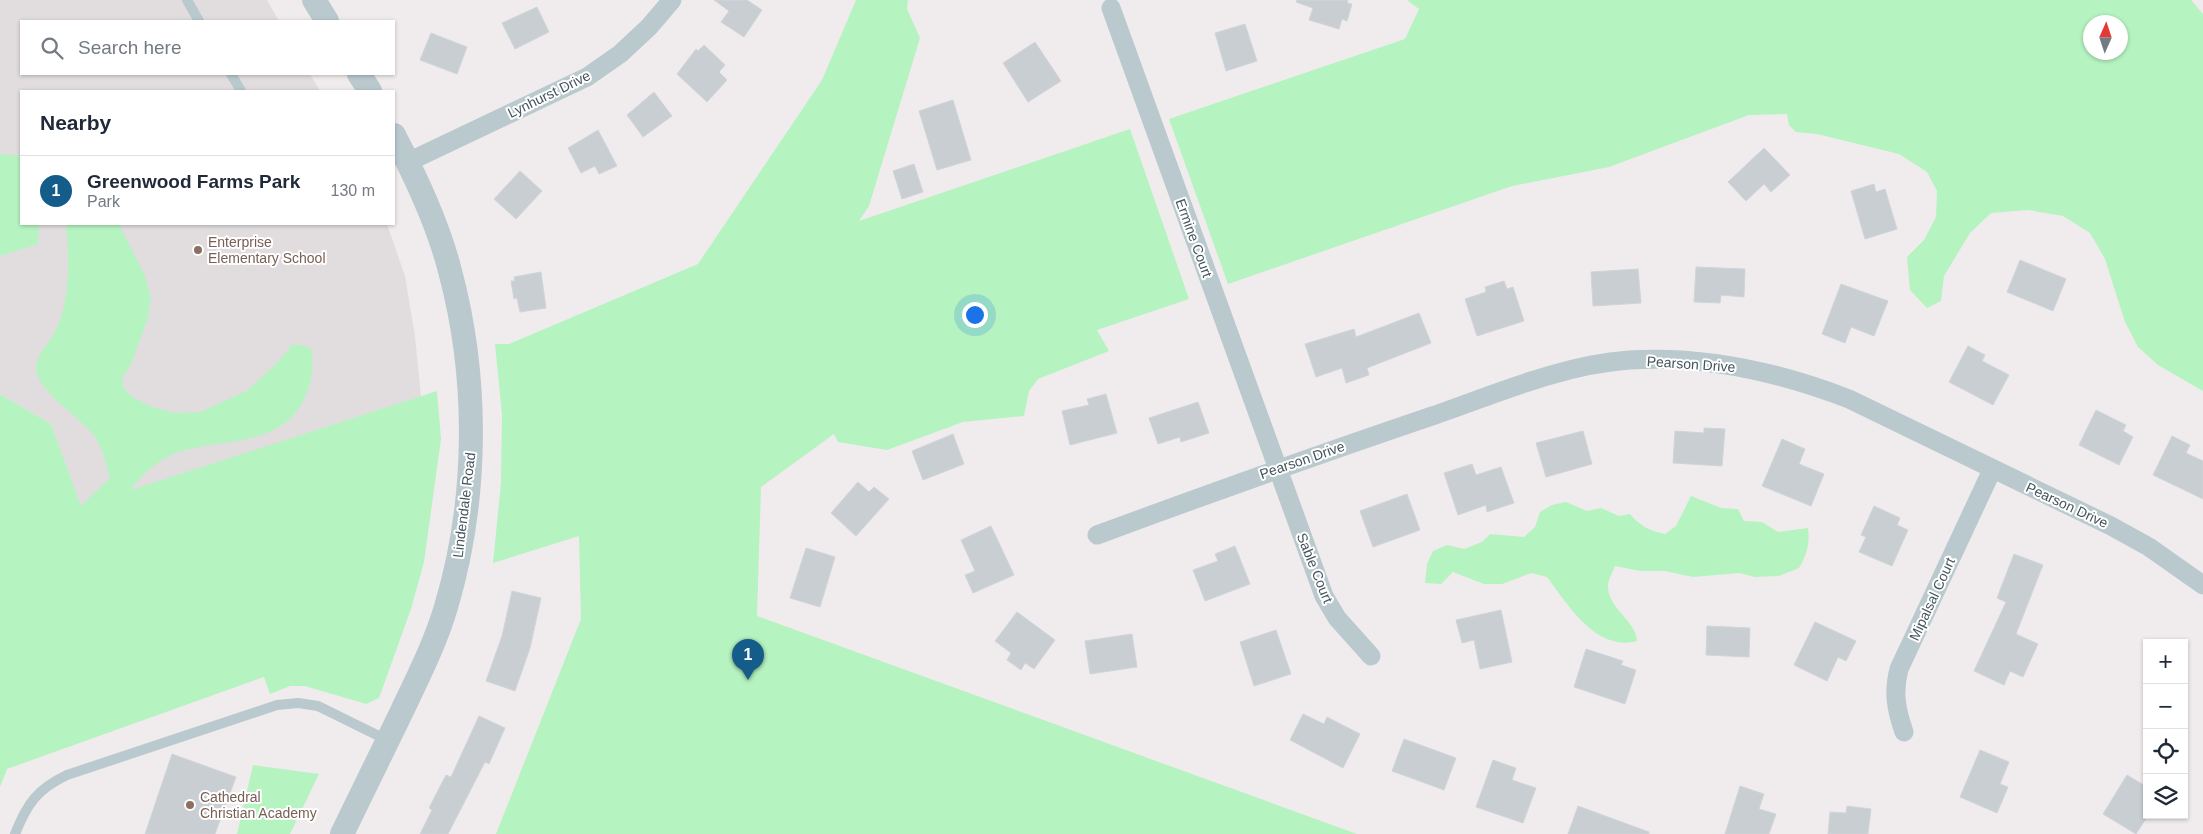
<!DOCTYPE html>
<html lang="en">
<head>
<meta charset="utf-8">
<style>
  :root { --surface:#fff; --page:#f6f6f7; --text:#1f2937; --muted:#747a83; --line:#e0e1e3; --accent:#145d8a }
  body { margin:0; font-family:Arial,sans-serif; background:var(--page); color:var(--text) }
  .controls { position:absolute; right:15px; bottom:15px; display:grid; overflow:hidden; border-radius:0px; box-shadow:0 1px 4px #0004 }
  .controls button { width:45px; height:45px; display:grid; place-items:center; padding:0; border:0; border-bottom:1px solid var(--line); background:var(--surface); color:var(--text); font:25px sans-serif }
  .compass { position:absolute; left:2083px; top:15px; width:45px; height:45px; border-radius:50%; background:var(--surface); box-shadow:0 1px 4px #0004; rotate:3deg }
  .you { position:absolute; left:974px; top:314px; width:18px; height:18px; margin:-12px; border:4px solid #fff; border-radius:50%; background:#1a73e8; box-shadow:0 0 0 8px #1a73e833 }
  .badge { display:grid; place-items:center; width:32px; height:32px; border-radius:50%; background:var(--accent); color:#fff; font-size:16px; font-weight:700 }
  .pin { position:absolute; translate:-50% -41px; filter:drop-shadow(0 1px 2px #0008) }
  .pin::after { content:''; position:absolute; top:26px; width:18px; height:15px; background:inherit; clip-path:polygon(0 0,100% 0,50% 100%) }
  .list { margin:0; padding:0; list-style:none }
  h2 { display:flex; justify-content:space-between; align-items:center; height:65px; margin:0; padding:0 20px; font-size:21px }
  h2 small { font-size:16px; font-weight:400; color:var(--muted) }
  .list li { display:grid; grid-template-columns:32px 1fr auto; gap:15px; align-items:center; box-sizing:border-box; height:70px; padding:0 20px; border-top:1px solid var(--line) }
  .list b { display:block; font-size:19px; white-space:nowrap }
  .list p { margin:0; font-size:16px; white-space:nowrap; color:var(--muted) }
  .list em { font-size:16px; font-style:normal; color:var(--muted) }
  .icon { flex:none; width:28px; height:28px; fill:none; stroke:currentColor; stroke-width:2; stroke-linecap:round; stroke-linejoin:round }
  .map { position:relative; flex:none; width:2203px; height:834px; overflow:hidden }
  .search { position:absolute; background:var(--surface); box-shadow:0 1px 4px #0004; left:20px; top:20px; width:375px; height:55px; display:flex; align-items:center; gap:12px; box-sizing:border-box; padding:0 18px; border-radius:0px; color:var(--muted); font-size:19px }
  .panel { position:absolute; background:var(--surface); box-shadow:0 1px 4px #0004; left:20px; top:90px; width:375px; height:135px; border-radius:0px }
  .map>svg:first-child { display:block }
  .education { fill:#e1dddf }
  .green { fill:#b5f3c0; fill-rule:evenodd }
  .building { fill:#c8ced2; stroke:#d0d5d9 }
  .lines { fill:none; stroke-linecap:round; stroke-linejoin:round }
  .service { stroke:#b9c9ce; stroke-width:10 }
  .minor { stroke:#b9c9ce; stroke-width:19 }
  .tertiary { stroke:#b9c9ce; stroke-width:24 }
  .education-dot { fill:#8d6e63; stroke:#fff; stroke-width:2 }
  .labels { text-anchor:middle; stroke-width:4; stroke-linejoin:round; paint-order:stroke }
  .street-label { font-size:14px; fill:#43555c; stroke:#fff }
  .education-label { font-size:14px; fill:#785e54; stroke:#fff; text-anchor:start }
</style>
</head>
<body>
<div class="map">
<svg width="2203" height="834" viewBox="0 0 2203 834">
  <rect width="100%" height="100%" fill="#f0eced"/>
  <path class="education" d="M0,0H267L279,21H21V74H310L320,91H21V224H387L405,276L415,336L421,397L81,507L51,424L0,394Z"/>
  <g class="green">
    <path d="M856,0H908L907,9L920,38L869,206L859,221L1130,129L1189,299L1097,330L1109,351L1038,379L1029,391L1024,416L963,422L887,450L838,442L834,434L761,487L757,616L1357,834H496L581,619L579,536L493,563L501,483L502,415L495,344H509L698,264L822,80Z"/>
    <path d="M1407,0H2191L2203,14V391L2158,365L2138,347L2125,322L2105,259L2090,233L2063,216L2028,210L1991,213L1970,233L1944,276L1941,301L1927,308L1910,290L1907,257L1924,240L1936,217L1937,191L1927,172L1899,154L1817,134L1796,132L1789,125L1787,114L1749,115L1609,167L1512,186L1228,284L1169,119L1405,39L1419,9ZM2090,22H2120V52H2090Z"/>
    <path d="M0,154L21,156V224H39L38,244L0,256Z"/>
    <path d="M66,224H119L145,276L151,297L148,318L131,364L122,378L124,389L134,398L150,406L175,413L201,412L248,390L279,361L292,345H301L311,348C314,366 312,381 305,397C283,446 229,438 185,450C165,455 141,473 131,490L437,391L441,439L424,562L411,609L379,698L366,704L305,686H290L270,694L264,677L7,769L0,787V394L51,424L81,506L110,478C106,464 102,444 91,432C79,418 41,391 37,374C33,355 49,345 56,330C71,298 69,258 66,224Z"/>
    <path d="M1691,496L1721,508L1738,509L1744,521L1762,522L1778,532L1808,528C1810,544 1807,554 1799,568L1779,576L1755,577L1739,573L1693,577L1665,571H1640L1615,566C1613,572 1608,580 1608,585C1607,608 1636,620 1637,641C1596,652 1568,605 1547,577L1531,573L1502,584H1484L1453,572L1441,584L1425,583L1427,564L1433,551L1447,545L1464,549L1482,542L1490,534L1524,537L1535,527L1540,512L1552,505L1566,502L1587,511L1601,508L1619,516L1630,514C1640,526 1650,531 1665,534L1676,526Z"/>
    <path d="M253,765L319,774L290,834H237Z"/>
  </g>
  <g class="building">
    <path d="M714,0H747L762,10L744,37L721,22L729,11Z"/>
    <path d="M1297,0H1348L1347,3L1352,4L1347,21L1342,19L1339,29L1309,20L1313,8L1296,2Z"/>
    <path d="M537,7L549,32L515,49L502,23Z"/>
    <path d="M1245,24L1257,61L1226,71L1215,33Z"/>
    <path d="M431,33L467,47L457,74L420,60Z"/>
    <path d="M1035,42L1061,81L1028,102L1003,63Z"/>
    <path d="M704,45L725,65L719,72L727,80L707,102L677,74L696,49L698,51Z"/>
    <path d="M654,92L672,116L643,137L627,115Z"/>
    <path d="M953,100L971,160L937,170L919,111Z"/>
    <path d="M598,130L617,166L599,174L595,166L581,173L568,148Z"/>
    <path d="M1764,148L1790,175L1771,192L1764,184L1746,201L1728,182Z"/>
    <path d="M914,164L923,192L902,199L893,171Z"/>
    <path d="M520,171L542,191L516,219L494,199Z"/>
    <path d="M1874,184L1876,192L1885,189L1897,229L1865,239L1851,191Z"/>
    <path d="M2020,260L2066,279L2053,311L2007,292Z"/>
    <path d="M1696,267L1745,269L1744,297L1721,295L1720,303L1694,302Z"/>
    <path d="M1638,269L1641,303L1593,306L1591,272Z"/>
    <path d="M541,272L546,308L520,312L517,298L514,299L511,281H515L514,277Z"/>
    <path d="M1504,281L1507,289L1513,287L1524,321L1477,336L1465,299L1486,292L1485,287Z"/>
    <path d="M1841,284L1888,301L1874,336L1851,327L1845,343L1822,334Z"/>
    <path d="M1419,313L1431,343L1367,368L1369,375L1346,383L1342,368L1316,377L1305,344L1354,329L1356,337Z"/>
    <path d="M1968,346L1985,355L1982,361L2009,375L1993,405L1949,382Z"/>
    <path d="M1106,394L1117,433L1070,445L1062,411L1089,405L1087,399Z"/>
    <path d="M1198,402L1209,433L1181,442L1180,437L1158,444L1149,418Z"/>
    <path d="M2096,410L2126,425L2123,431L2133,437L2119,465L2079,445Z"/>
    <path d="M1704,428L1725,429L1722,466L1673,463L1675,431L1704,433Z"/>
    <path d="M1583,431L1592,464L1546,477L1536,443Z"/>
    <path d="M953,434L964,464L923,480L912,451Z"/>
    <path d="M2172,436L2190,445L2186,453L2203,461V499L2153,475Z"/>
    <path d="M1782,439L1805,449L1799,464L1824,474L1811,506L1762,486Z"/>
    <path d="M1472,464L1476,475L1501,467L1514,503L1487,512L1486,505L1458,515L1444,473Z"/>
    <path d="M858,482L869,492L874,487L889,499L856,536L831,513Z"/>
    <path d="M1407,494L1420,530L1373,547L1360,511Z"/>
    <path d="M1874,506L1900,518L1897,525L1908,530L1892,566L1859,552L1866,537L1861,535Z"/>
    <path d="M991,526L1014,575L973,593L965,575L975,571L961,540Z"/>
    <path d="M1235,546L1250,584L1205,601L1193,570L1218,561L1215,554Z"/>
    <path d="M806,548L835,557L820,607L790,598Z"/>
    <path d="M2014,554L2043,565L2016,634L2038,644L2023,677L2010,671L2004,685L1974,671L2006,602L1997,598Z"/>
    <path d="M512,591L541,598L530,648L515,691L486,681L502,636Z"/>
    <path d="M1501,610L1512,662L1480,669L1474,640L1462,643L1456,620Z"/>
    <path d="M1017,612L1055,640L1034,669L1025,663L1021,670L1007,660L1011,653L995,641Z"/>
    <path d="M1815,622L1856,641L1846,661L1838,657L1827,681L1794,665Z"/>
    <path d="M1707,626L1750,628L1749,657L1706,655Z"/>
    <path d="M1276,630L1291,674L1254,686L1240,642Z"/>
    <path d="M1132,634L1137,667L1090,674L1085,641Z"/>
    <path d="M1586,649L1623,661L1621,665L1636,670L1625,704L1574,687Z"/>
    <path d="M1303,714L1324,724L1327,717L1360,734L1343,768L1290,740Z"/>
    <path d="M479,716L505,728L489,764L485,762L448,834H420L432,810L429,808L446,775L451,777Z"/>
    <path d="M1404,739L1456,758L1444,790L1392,771Z"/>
    <path d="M1980,750L2009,762L2000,784L2008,787L1997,813L1960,797Z"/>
    <path d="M172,754L236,777L215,834H145Z"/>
    <path d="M1493,760L1516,768L1512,780L1536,788L1523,823L1476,807Z"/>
    <path d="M2127,775L2147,787V817L2136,834L2103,814Z"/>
    <path d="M1740,786L1764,794L1759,809L1776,814L1769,834H1725Z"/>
    <path d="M1578,806L1649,832V834H1568Z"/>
    <path d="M1847,806L1871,809L1868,834H1828L1830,812L1846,813Z"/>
  </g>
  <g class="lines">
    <g class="service">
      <path d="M187,0L199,21"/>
      <path d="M231,74L241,91"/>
      <path d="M15,834C27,804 37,789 67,775L277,705L298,703L318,706L387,740"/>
    </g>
    <g class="minor">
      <path d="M1111,8L1324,596L1337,618L1371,656"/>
      <path d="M408,162L587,77L620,54L649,27L672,0"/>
      <path d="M1097,535C1208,494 1320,454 1432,416C1496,394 1561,365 1629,360C1704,355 1779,372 1849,399L2111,526L2149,547L2203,585"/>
      <path d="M1904,732C1896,709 1893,692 1899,669L1992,470"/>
    </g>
    <g class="tertiary">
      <path d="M314,0L327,21"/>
      <path d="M359,74L370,91"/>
      <path d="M342,834C362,793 382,752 402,711C418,677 435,644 446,607C478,500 479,379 450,271C438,224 416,178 394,135"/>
    </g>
  </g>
  <g class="education-dot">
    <circle cx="198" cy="250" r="5"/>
    <circle cx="190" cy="805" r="5"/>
  </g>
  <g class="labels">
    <g class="street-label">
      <text transform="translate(549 94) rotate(-26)" y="5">Lynhurst Drive</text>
      <text transform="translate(1194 238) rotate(70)" y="5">Ermine Court</text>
      <text transform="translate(1691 364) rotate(4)" y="5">Pearson Drive</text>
      <text transform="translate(1302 460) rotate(-19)" y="5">Pearson Drive</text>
      <text transform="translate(464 505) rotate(-83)" y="5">Lindendale Road</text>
      <text transform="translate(2067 505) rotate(25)" y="5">Pearson Drive</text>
      <text transform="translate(1315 568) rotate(68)" y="5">Sable Court</text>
      <text transform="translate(1932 599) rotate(-65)" y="5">Mipalsal Court</text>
    </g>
    <g class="education-label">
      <text x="208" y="247">Enterprise<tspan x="208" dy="16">Elementary School</tspan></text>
      <text x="200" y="802">Cathedral<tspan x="200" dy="16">Christian Academy</tspan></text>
    </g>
  </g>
</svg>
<div class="controls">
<button>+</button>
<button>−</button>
<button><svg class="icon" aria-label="locate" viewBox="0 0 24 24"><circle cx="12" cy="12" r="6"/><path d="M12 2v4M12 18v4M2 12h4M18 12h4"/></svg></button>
<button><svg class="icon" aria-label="layers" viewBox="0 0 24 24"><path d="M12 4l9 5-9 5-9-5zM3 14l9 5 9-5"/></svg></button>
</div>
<svg class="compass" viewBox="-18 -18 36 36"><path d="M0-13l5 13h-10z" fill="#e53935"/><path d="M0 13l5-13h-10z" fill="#747a83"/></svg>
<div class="you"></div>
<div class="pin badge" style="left:748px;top:680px">1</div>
<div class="search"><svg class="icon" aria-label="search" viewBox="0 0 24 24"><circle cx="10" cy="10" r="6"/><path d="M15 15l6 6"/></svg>Search here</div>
<section class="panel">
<h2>Nearby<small></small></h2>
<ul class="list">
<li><span class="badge">1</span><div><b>Greenwood Farms Park</b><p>Park</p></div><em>130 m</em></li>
</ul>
</section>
</div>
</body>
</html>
